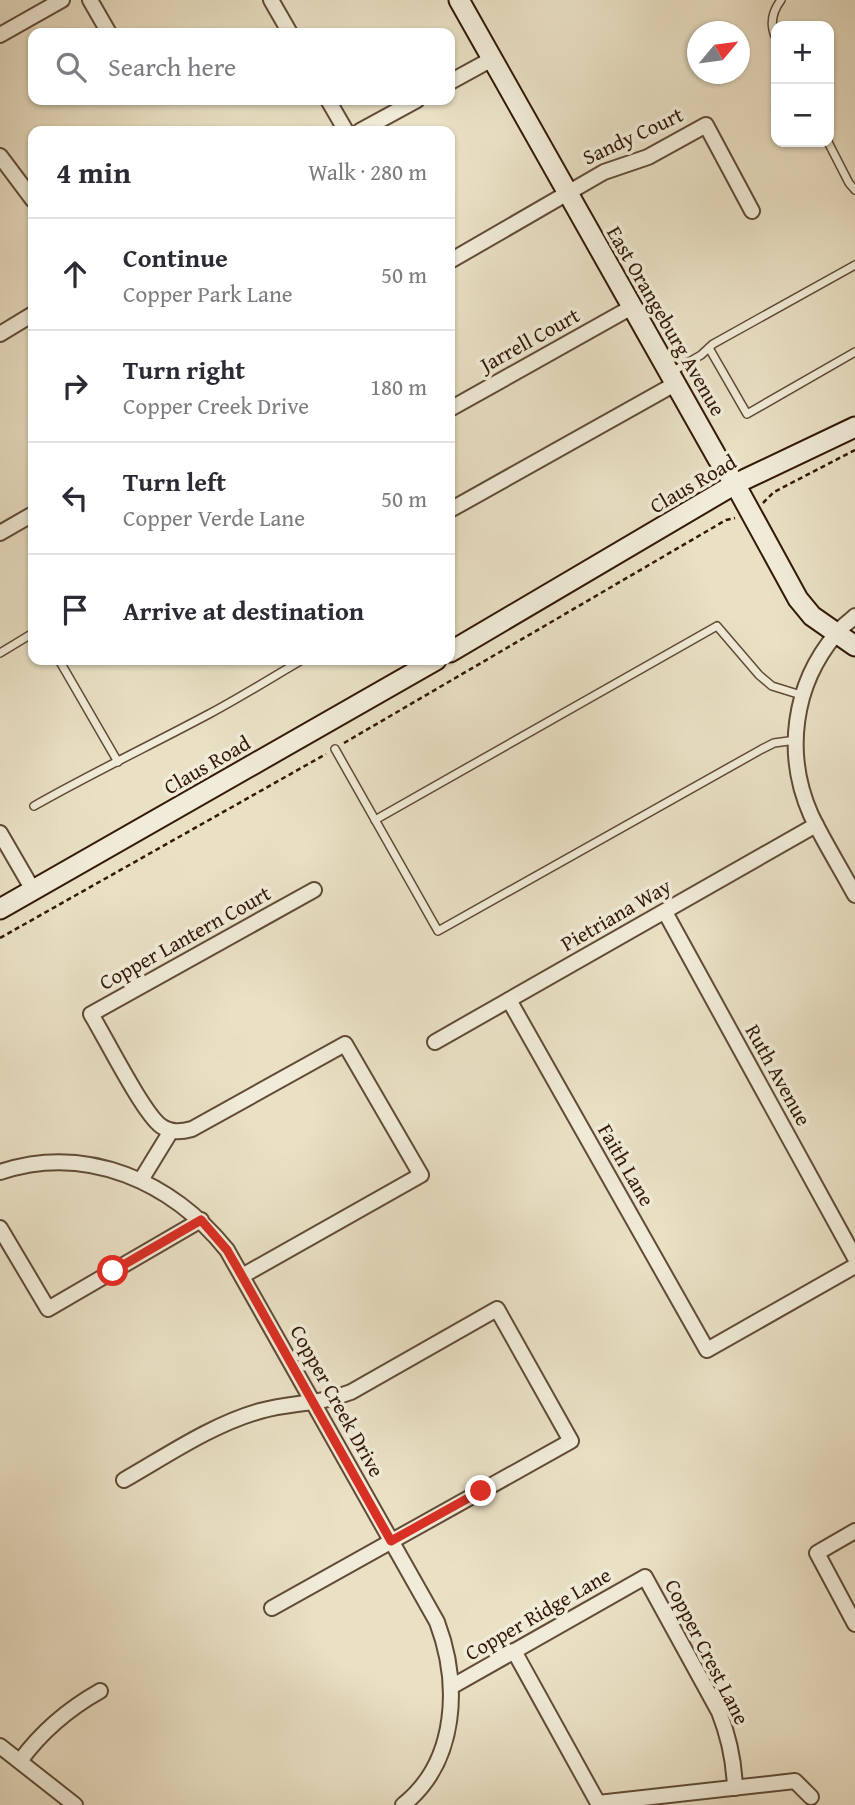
<!DOCTYPE html>
<html lang="en">
<head>
<meta charset="utf-8">
<style>
  :root { --surface:#fff; --page:#f7f7f7; --text:#2b2b33; --muted:#7c7c81; --line:#e1e1e2 }
  body { margin:0; font-family:"Gentium Book Plus",serif; background:var(--page); color:var(--text) }
  .controls { position:absolute; right:21px; top:21px; display:grid; overflow:hidden; border-radius:14px; box-shadow:0 2px 5px #0004 }
  .controls button { width:63px; height:63px; display:grid; place-items:center; padding:0; border:0; border-bottom:2px solid var(--line); background:var(--surface); color:var(--text); font:35px sans-serif }
  .compass { position:absolute; left:687px; top:21px; width:63px; height:63px; border-radius:50%; background:var(--surface); box-shadow:0 2px 5px #0004; rotate:61deg }
  .stop { position:absolute; width:21px; height:21px; margin:-16px; border:5px solid #d93025; border-radius:50%; background:#fff }
  .stop.end { background:#d93025; border-color:#fff; box-shadow:0 2px 7px #0008 }
  .list { margin:0; padding:0; list-style:none }
  h2 { display:flex; justify-content:space-between; align-items:center; height:91px; margin:0; padding:0 28px; font-size:30px }
  h2 small { font-size:23px; font-weight:400; color:var(--muted) }
  .list li { display:grid; grid-template-columns:46px 1fr auto; gap:21px; align-items:center; box-sizing:border-box; height:112px; padding:0 28px; border-top:2px solid var(--line) }
  .list b { display:block; font-size:26px; white-space:nowrap }
  .list p { margin:0; font-size:23px; white-space:nowrap; color:var(--muted) }
  .list em { font-size:23px; font-style:normal; color:var(--muted) }
  .icon { flex:none; width:38px; height:38px; fill:none; stroke:currentColor; stroke-width:2; stroke-linecap:round; stroke-linejoin:round }
  .map { position:relative; flex:none; width:855px; height:1805px; overflow:hidden }
  .search { position:absolute; background:var(--surface); box-shadow:0 2px 5px #0004; left:28px; top:28px; width:427px; height:77px; display:flex; align-items:center; gap:18px; box-sizing:border-box; padding:0 24px; border-radius:14px; color:var(--muted); font-size:26px }
  .panel { position:absolute; background:var(--surface); box-shadow:0 2px 5px #0004; left:28px; top:126px; width:427px; height:539px; border-radius:14px }
  .map>svg:first-child { display:block }
  .lines { fill:none; stroke-linecap:round; stroke-linejoin:round }
  .lane-casing { stroke:#614b36; stroke-width:10 }
  .street-casing { stroke:#614b36; stroke-width:18 }
  .secondary-casing { stroke:#331906; stroke-width:23 }
  .path { stroke:#331906; stroke-width:2.5; stroke-dasharray:5 3.5; stroke-linecap:butt }
  .lane { stroke:#f1ecd9; stroke-width:7 }
  .street { stroke:#f1ecd9; stroke-width:14 }
  .secondary { stroke:#f1ecd9; stroke-width:19 }
  .route { stroke:#d93025; stroke-width:9 }
  .labels { text-anchor:middle; stroke-width:7; stroke-linejoin:round; paint-order:stroke }
  .street-label { font-size:21px; fill:#331906; stroke:#f1ecd9 }
</style>
</head>
<body>
<div class="map">
<svg width="855" height="1805" viewBox="0 0 855 1805">
  <rect width="100%" height="100%" fill="#eae1c5"/>
  <filter id="stains"><feTurbulence type="fractalNoise" baseFrequency=".00286" numOctaves="4"/><feColorMatrix values="0 0 0 0 .2 0 0 0 0 .09 0 0 0 0 .02 0 0 0 .5 -.17"/></filter>
  <radialGradient id="worn" r=".72"><stop offset=".6" stop-color="#630" stop-opacity="0"/><stop offset="1" stop-color="#630" stop-opacity=".3"/></radialGradient>
  <g class="lines">
    <defs>
      <g id="lane">
        <path d="M776,38C769,24 772,12 781,0"/>
        <path d="M828,142L849,183L855,190"/>
        <path d="M709,348L747,414L855,352"/>
        <path d="M670,373L701,355L713,344L855,265"/>
        <path d="M0,653L33,633"/>
        <path d="M59,660L118,762"/>
        <path d="M335,749L438,931L762,749L774,743L796,740"/>
        <path d="M34,806C92,773 151,745 209,714C241,697 271,678 302,660"/>
        <path d="M375,820L717,626L759,675L772,686L801,695"/>
      </g>
      <g id="street">
        <path d="M90,0L109,33"/>
        <path d="M271,0L290,33"/>
        <path d="M0,35L62,0"/>
        <path d="M450,82L492,59"/>
        <path d="M328,100L346,131"/>
        <path d="M360,131L417,100"/>
        <path d="M0,156L33,200"/>
        <path d="M450,261L604,172L648,157L706,125L752,211"/>
        <path d="M0,334L33,314"/>
        <path d="M450,409L632,307"/>
        <path d="M450,510L675,384"/>
        <path d="M0,533L33,514"/>
        <path d="M855,616C849,622 841,627 836,634C793,685 784,754 811,815C824,842 841,869 855,895"/>
        <path d="M0,833L33,890"/>
        <path d="M665,912L855,1258"/>
        <path d="M509,1000L707,1350L855,1266"/>
        <path d="M435,1042L816,825"/>
        <path d="M0,1172C87,1143 172,1182 227,1250L437,1622C460,1683 458,1761 403,1805"/>
        <path d="M141,1180L171,1131"/>
        <path d="M0,1228L48,1309L201,1220"/>
        <path d="M242,1276L421,1175L345,1044L192,1129C181,1132 171,1133 161,1126C143,1113 105,1037 91,1014L314,890"/>
        <path d="M124,1480C168,1455 211,1425 260,1411C291,1402 318,1405 351,1392L497,1309L571,1441L272,1608"/>
        <path d="M855,1531L817,1553L855,1624"/>
        <path d="M514,1651L598,1803L795,1781L811,1797"/>
        <path d="M451,1687L645,1577L719,1712C729,1737 734,1761 735,1788"/>
        <path d="M0,1746L75,1805"/>
        <path d="M20,1761C42,1731 68,1709 100,1691"/>
      </g>
      <g id="secondary">
        <path d="M459,0L718,459L735,484L798,599L812,616L855,646"/>
        <path d="M450,652L735,484L855,427"/>
        <path d="M0,909L436,660"/>
      </g>
    </defs>
    <use href="#lane" class="lane-casing"/>
    <use href="#street" class="street-casing"/>
    <use href="#secondary" class="secondary-casing"/>
    <g class="path">
      <path d="M763,503L774,492L855,450"/>
      <path d="M344,743L726,520L735,518"/>
      <path d="M0,938L326,754"/>
    </g>
    <use href="#lane" class="lane"/>
    <use href="#street" class="street"/>
    <use href="#secondary" class="secondary"/>
  </g>
  <g class="lines">
    <path class="route" d="M113,1271L201,1220L227,1250L242,1276L391,1541L481,1491"/>
  </g>
  <g class="labels">
    <g class="street-label">
      <text transform="translate(633 136) rotate(-25)" y="7">Sandy Court</text>
      <text transform="translate(666 321) rotate(60)" y="7">East Orangeburg Avenue</text>
      <text transform="translate(530 340) rotate(-29)" y="7">Jarrell Court</text>
      <text transform="translate(693 484) rotate(-30)" y="7">Claus Road</text>
      <text transform="translate(207 765) rotate(-30)" y="7">Claus Road</text>
      <text transform="translate(616 915) rotate(-30)" y="7">Pietriana Way</text>
      <text transform="translate(185 938) rotate(-29)" y="7">Copper Lantern Court</text>
      <text transform="translate(778 1075) rotate(61)" y="7">Ruth Avenue</text>
      <text transform="translate(626 1165) rotate(60)" y="7">Faith Lane</text>
      <text transform="translate(337 1401) rotate(61)" y="7">Copper Creek Drive</text>
      <text transform="translate(538 1614) rotate(-30)" y="7">Copper Ridge Lane</text>
      <text transform="translate(707 1652) rotate(63)" y="7">Copper Crest Lane</text>
    </g>
  </g>
  <rect width="100%" height="100%" filter="url(#stains)"/>
  <rect width="100%" height="100%" fill="url(#worn)"/>
</svg>
<div class="controls">
<button>+</button>
<button>−</button>
</div>
<svg class="compass" viewBox="-18 -18 36 36"><path d="M0-13l5 13h-10z" fill="#e53935"/><path d="M0 13l5-13h-10z" fill="#7c7c81"/></svg>
<div class="stop" style="left:113px;top:1271px"></div>
<div class="stop end" style="left:481px;top:1491px"></div>
<div class="search"><svg class="icon" aria-label="search" viewBox="0 0 24 24"><circle cx="10" cy="10" r="6"/><path d="M15 15l6 6"/></svg>Search here</div>
<section class="panel">
<h2>4 min<small>Walk · 280 m</small></h2>
<ul class="list">
<li><svg class="icon" aria-label="ahead" viewBox="0 0 24 24"><path d="M12 20V5M6 11l6-6 6 6"/></svg><div><b>Continue</b><p>Copper Park Lane</p></div><em>50 m</em></li>
<li><svg class="icon" aria-label="right" viewBox="0 0 24 24"><path d="M7 20v-9h11M14 6l5 5-5 5"/></svg><div><b>Turn right</b><p>Copper Creek Drive</p></div><em>180 m</em></li>
<li><svg class="icon" aria-label="left" viewBox="0 0 24 24"><path d="M17 20v-9H6M10 6l-5 5 5 5"/></svg><div><b>Turn left</b><p>Copper Verde Lane</p></div><em>50 m</em></li>
<li><svg class="icon" aria-label="arrive" viewBox="0 0 24 24"><path d="M6 21V4h12l-3 4 3 4H6"/></svg><div><b>Arrive at destination</b></div></li>
</ul>
</section>
</div>
</body>
</html>
